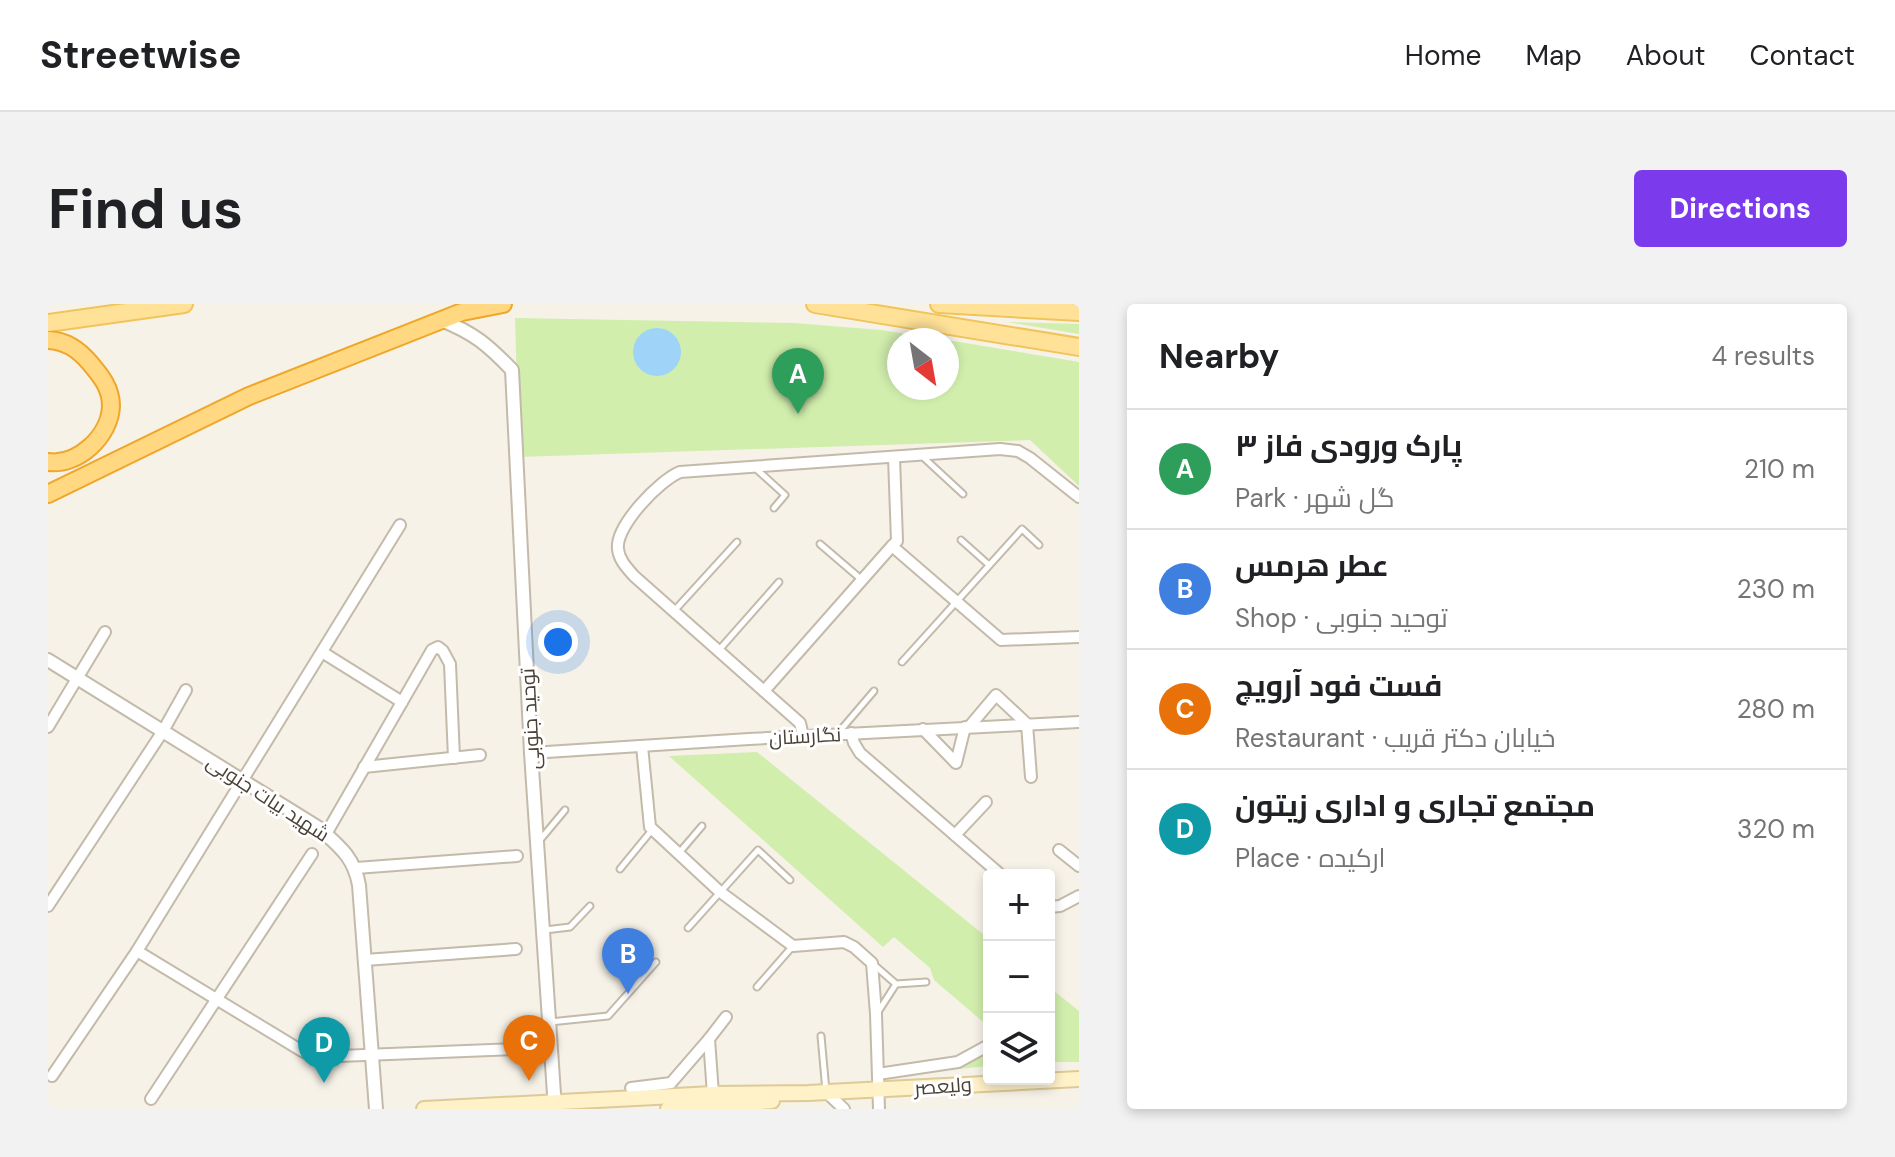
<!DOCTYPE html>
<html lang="en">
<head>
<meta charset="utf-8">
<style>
  :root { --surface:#fff; --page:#f2f2f2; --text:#202124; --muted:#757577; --line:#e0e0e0; --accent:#7c3aed }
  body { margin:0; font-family:"DM Sans",Cairo,sans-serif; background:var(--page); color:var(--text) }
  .controls { position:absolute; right:24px; bottom:24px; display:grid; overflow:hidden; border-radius:8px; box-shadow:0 4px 12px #0003 }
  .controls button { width:72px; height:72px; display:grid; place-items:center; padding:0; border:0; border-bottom:2px solid var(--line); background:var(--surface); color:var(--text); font:40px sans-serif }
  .compass { position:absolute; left:839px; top:24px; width:72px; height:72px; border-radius:50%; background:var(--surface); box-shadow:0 4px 12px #0003; rotate:149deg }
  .you { position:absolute; left:510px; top:338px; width:28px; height:28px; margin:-20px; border:6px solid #fff; border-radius:50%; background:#1a73e8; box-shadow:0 0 0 12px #1a73e833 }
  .badge { display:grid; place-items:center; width:52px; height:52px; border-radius:50%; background:var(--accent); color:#fff; font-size:26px; font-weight:700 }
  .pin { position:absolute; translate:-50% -66px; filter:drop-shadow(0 2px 4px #0008) }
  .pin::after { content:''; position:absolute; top:42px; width:28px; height:24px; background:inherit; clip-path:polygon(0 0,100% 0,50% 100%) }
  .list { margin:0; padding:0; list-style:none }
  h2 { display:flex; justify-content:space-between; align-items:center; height:104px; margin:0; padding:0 32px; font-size:34px }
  h2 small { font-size:26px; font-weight:400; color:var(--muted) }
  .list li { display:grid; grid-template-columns:52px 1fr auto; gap:24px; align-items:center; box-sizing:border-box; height:120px; padding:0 32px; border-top:2px solid var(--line) }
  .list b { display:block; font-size:30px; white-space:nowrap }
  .list p { margin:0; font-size:26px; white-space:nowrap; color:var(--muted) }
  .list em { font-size:26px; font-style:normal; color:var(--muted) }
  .icon { flex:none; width:44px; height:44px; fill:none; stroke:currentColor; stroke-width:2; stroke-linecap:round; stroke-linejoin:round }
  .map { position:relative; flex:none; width:1031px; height:805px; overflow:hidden; border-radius:8px }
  header { display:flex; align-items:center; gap:48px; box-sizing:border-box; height:112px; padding:0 40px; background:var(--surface); border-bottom:2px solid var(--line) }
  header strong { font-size:38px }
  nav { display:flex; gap:44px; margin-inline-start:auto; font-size:28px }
  .intro { display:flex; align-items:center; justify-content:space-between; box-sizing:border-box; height:192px; padding:0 48px }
  h1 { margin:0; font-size:56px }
  .button { padding:20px 36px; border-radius:8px; background:var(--accent); color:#fff; font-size:28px; font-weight:700 }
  main { display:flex; gap:48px; padding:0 48px }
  aside { flex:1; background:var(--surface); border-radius:8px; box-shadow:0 4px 12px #0003 }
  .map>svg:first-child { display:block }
  .green { fill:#d1eead }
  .water { fill:#9fd4f8 }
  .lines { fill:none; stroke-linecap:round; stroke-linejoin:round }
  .service-casing { stroke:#c3baaa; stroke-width:9 }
  .minor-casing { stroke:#c3baaa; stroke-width:14 }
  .tertiary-casing { stroke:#c3baaa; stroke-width:16 }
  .secondary-casing { stroke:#deca95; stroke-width:18 }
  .primary-casing { stroke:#f1c45b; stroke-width:20 }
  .trunk-casing { stroke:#efa629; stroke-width:20 }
  .service { stroke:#fff; stroke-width:5 }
  .minor { stroke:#fff; stroke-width:10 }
  .tertiary { stroke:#fff; stroke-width:12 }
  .secondary { stroke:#fff2c9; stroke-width:14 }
  .primary { stroke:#ffe298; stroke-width:16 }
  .trunk { stroke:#ffd881; stroke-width:16 }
  .labels { text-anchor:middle; stroke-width:6; stroke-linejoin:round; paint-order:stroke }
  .street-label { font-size:20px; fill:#4a4236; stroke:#fff }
</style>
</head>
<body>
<header>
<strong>Streetwise</strong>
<nav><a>Home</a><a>Map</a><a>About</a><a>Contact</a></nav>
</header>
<div class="intro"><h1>Find us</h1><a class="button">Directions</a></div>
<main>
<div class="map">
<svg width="1031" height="805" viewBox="0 0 1031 805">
  <rect width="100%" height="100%" fill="#f6f2e8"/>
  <g class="green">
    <path d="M467,14L746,19L833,26L896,36H851V84H899V36L1031,58V182L982,136L471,153Z"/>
    <path d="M959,18L1031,20V30Z"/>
    <path d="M709,448L941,635V723L886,676L882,664L846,633L835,643L621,452Z"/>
    <path d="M1001,683L1031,707V758H1001Z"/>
    <path d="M941,734V762L910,765Z"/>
  </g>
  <circle class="water" cx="609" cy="48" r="24"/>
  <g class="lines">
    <defs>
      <g id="service">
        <path d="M875,153L915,190"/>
        <path d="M706,163L737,191L726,204"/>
        <path d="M913,236L941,261"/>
        <path d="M772,240L814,276"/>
        <path d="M626,307L689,238"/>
        <path d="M671,346L731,278"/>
        <path d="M854,358L974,225L991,241"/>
        <path d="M791,428L826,387"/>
        <path d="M492,536L517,506"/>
        <path d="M631,549L654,522"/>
        <path d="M572,565L604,526"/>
        <path d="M640,624L710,546L742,576"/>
        <path d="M497,626L522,623L542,602"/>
        <path d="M825,660L848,680"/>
        <path d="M709,683L744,643"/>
        <path d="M830,708L848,680L878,678"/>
        <path d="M502,718L560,712L608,658"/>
        <path d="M773,732L778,787"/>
      </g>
      <g id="minor">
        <path d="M846,153L849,237L844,242L953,336L1031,333"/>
        <path d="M274,348L354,398"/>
        <path d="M716,387L844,242"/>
        <path d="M0,423L57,328"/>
        <path d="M921,423L948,391L979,420L983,473"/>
        <path d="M875,425L908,459L917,423"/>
        <path d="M803,429L806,439L812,449L953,571"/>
        <path d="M755,432L752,419L586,272C579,264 571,256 570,245C567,222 612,176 632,168L952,145L970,147L982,154L1031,193"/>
        <path d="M594,442L602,523L671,587L745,642L796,638L806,643L824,659L828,710L831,805"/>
        <path d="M483,449L701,435L1031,418"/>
        <path d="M316,463L432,451"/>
        <path d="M278,530L384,346L390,343L395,347L402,360L406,454"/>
        <path d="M907,531L938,498"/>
        <path d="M1011,546L1031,562"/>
        <path d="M308,564L469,552"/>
        <path d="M0,602L115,427L138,386"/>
        <path d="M1001,603L1012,602L1031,592"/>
        <path d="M89,647L254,747L266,753L468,745"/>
        <path d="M317,656L468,645"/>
        <path d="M830,770L910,758L941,741"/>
        <path d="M4,772L89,647L352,221"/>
        <path d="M583,784L623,779L661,735"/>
        <path d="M778,788L796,805"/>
        <path d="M665,790L661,735L678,713"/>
        <path d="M103,795L264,550"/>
      </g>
      <g id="tertiary">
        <path d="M393,16C426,29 440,41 464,66L483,449L507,805"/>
        <path d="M0,356L271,524C291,542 306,553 311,581L328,805"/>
      </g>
      <g id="secondary">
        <path d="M376,805L665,790L760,789L1031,775"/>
        <path d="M620,805L724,797"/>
      </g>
      <g id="primary">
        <path d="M767,0L1031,43"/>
        <path d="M891,0L1031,8"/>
        <path d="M0,19L136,0"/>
      </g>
      <g id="trunk">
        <path d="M0,36C18,37 30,45 42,59C53,72 63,84 63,102C62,132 30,162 0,158"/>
        <path d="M0,190L201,92L414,8L455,0"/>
      </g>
    </defs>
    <use href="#service" class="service-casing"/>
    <use href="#minor" class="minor-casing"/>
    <use href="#tertiary" class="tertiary-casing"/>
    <use href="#secondary" class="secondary-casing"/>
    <use href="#primary" class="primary-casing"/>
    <use href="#trunk" class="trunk-casing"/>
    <use href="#service" class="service"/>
    <use href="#minor" class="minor"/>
    <use href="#tertiary" class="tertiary"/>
    <use href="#secondary" class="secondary"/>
    <use href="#primary" class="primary"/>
    <use href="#trunk" class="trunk"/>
  </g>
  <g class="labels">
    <g class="street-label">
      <text transform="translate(482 415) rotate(-93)" y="7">توحید جنوبی</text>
      <text transform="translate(757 432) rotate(-3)" y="7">نگارستان</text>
      <text transform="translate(220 494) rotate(33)" y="7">شهید بیات جنوبی</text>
      <text transform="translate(895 782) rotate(-4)" y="7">ولیعصر</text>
    </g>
  </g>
</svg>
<div class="controls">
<button>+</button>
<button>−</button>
<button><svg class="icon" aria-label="layers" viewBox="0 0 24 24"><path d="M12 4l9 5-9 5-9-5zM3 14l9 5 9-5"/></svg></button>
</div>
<svg class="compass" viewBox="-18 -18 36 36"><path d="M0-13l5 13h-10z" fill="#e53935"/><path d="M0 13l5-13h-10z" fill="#757577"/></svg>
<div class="you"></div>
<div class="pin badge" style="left:750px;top:110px;background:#2e9e5b">A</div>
<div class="pin badge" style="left:580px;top:690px;background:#3f7fe0">B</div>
<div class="pin badge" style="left:481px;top:777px;background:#e8710a">C</div>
<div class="pin badge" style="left:276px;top:779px;background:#0f9aa8">D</div>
</div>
<aside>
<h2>Nearby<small>4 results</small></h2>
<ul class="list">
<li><span class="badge" style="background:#2e9e5b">A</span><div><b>پارک ورودی فاز ۳</b><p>Park · گل شهر</p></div><em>210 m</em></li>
<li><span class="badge" style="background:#3f7fe0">B</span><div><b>عطر هرمس</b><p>Shop · توحید جنوبی</p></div><em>230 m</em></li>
<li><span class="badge" style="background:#e8710a">C</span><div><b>فست فود آرویچ</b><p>Restaurant · خیابان دکتر قریب</p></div><em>280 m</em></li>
<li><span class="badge" style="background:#0f9aa8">D</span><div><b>مجتمع تجاری و اداری زیتون</b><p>Place · ارکیده</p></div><em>320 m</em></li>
</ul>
</aside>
</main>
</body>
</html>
